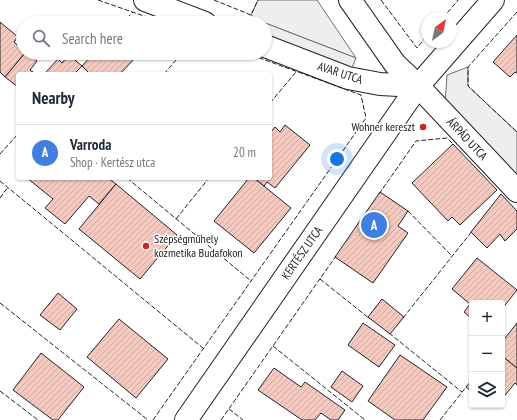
<!DOCTYPE html>
<html lang="en">
<head>
<meta charset="utf-8">
<style>
  :root { --surface:#fff; --page:#f6f6f7; --text:#1f2937; --muted:#747a83; --line:#e0e1e3; --accent:#7c3aed }
  body { margin:0; font-family:"PT Sans Narrow",sans-serif; background:var(--page); color:var(--text) }
  .controls { position:absolute; right:12px; bottom:12px; display:grid; overflow:hidden; border-radius:4px; box-shadow:0 1px 3px #0004 }
  .controls button { width:36px; height:36px; display:grid; place-items:center; padding:0; border:0; border-bottom:1px solid var(--line); background:var(--surface); color:var(--text); font:20px sans-serif }
  .compass { position:absolute; left:421px; top:12px; width:36px; height:36px; border-radius:50%; background:var(--surface); box-shadow:0 1px 3px #0004; rotate:33deg }
  .you { position:absolute; left:337px; top:159px; width:14px; height:14px; margin:-10px; border:3px solid #fff; border-radius:50%; background:#1a73e8; box-shadow:0 0 0 6px #1a73e833 }
  .badge { display:grid; place-items:center; width:26px; height:26px; border-radius:50%; background:var(--accent); color:#fff; font-size:13px; font-weight:700 }
  .pin { position:absolute; translate:-50% -50%; border:2px solid #fff; box-shadow:0 1px 4px #0006 }
  .list { margin:0; padding:0; list-style:none }
  h2 { display:flex; justify-content:space-between; align-items:center; height:52px; margin:0; padding:0 16px; font-size:17px }
  h2 small { font-size:13px; font-weight:400; color:var(--muted) }
  .list li { display:grid; grid-template-columns:26px 1fr auto; gap:12px; align-items:center; box-sizing:border-box; height:56px; padding:0 16px; border-top:1px solid var(--line) }
  .list b { display:block; font-size:15px; white-space:nowrap }
  .list p { margin:0; font-size:13px; white-space:nowrap; color:var(--muted) }
  .list em { font-size:13px; font-style:normal; color:var(--muted) }
  .icon { flex:none; width:22px; height:22px; fill:none; stroke:currentColor; stroke-width:2; stroke-linecap:round; stroke-linejoin:round }
  .map { position:relative; flex:none; width:517px; height:420px; overflow:hidden }
  .search { position:absolute; background:var(--surface); box-shadow:0 1px 3px #0004; left:16px; top:16px; width:256px; height:44px; display:flex; align-items:center; gap:10px; box-sizing:border-box; padding:0 14px; border-radius:22px; color:var(--muted); font-size:15px }
  .panel { position:absolute; background:var(--surface); box-shadow:0 1px 3px #0004; left:16px; top:72px; width:256px; height:108px; border-radius:4px }
  .map>svg:first-child { display:block }
  .grass { fill:#eee; stroke:#6f6f6f }
  .parking { fill:#ededed; stroke:#6f6f6f }
  .building { fill:url(#building-hatch); stroke:#222 }
  .lines { fill:none; stroke-linecap:round; stroke-linejoin:round }
  .minor-casing { stroke:#222; stroke-width:24 }
  .minor { stroke:#fff; stroke-width:22 }
  .fence { stroke:#222; stroke-width:1; stroke-dasharray:5 2; stroke-linecap:butt }
  .poi-dot { fill:#c62828; stroke:#fff; stroke-width:1.5 }
  .labels { text-anchor:middle; stroke-width:3; stroke-linejoin:round; paint-order:stroke }
  .street-label { font-size:12px; fill:#222; stroke:#fff }
  .poi-label { font-size:12px; fill:#222; stroke:#fff; text-anchor:end }
</style>
</head>
<body>
<div class="map">
<svg width="517" height="420" viewBox="0 0 517 420">
  <defs>
    <pattern id="building-hatch" width="6" height="6" patternUnits="userSpaceOnUse"><rect width="6" height="6" fill="#f3c9c0"/><path d="M-1 1l2-2M0 6l6-6M5 7l2-2" fill="none" stroke="#d0aca5"/></pattern>
  </defs>
  <rect width="100%" height="100%" fill="#fff"/>
  <g class="grass">
    <path d="M258,0H317L356,58L260,21L251,15Z"/>
    <path d="M468,67V86L517,132V180L445,104L447,75Z"/>
  </g>
  <path class="parking" d="M260,21L356,58L348,78L265,46V23H259Z"/>
  <g class="building">
    <path d="M0,22L18,37L14,42L23,50V53H25L5,77L0,72Z"/>
    <path d="M517,35V73L515,72L510,77L493,62Z"/>
    <path d="M25,53L37,61L30,70L36,74H18V87L5,77Z"/>
    <path d="M94,53H129L135,58L120,74H90L82,66Z"/>
    <path d="M69,55L82,66L74,74H48L46,72L58,59L62,63Z"/>
    <path d="M285,125L310,145L275,188L267,182L264,186L254,178H270V133L275,127L280,132Z"/>
    <path d="M453,144L497,190L460,225L452,217L448,221L412,183Z"/>
    <path d="M27,178H108L116,184L99,204L89,196L65,224L45,208L53,199Z"/>
    <path d="M249,178H254L291,208L254,253L214,221Z"/>
    <path d="M116,184L177,235L140,279L79,229Z"/>
    <path d="M380,192L408,211L398,226L408,233L373,283L335,257Z"/>
    <path d="M501,194L517,211V229L505,241L500,234L487,248L471,232Z"/>
    <path d="M477,258L517,290L502,309V303H472V319L464,312L470,304L452,289Z"/>
    <path d="M58,293L77,309L60,330L40,315Z"/>
    <path d="M382,299L404,317L390,334L368,317Z"/>
    <path d="M119,319L168,359L136,398L87,357Z"/>
    <path d="M363,323L395,345L379,367L348,345Z"/>
    <path d="M517,323V368L502,356V342Z"/>
    <path d="M41,353L84,387L58,420H53L13,390Z"/>
    <path d="M400,355L447,387L423,420H395L368,401Z"/>
    <path d="M502,356L517,368V385L515,383L502,399Z"/>
    <path d="M274,368L301,387L305,382L345,410L338,420H331L321,413L315,420H302L258,390Z"/>
    <path d="M342,371L363,386L352,402L331,387Z"/>
    <path d="M472,380V392L466,387Z"/>
  </g>
  <g class="lines">
    <defs>
      <g id="minor">
        <path d="M145,0L205,23"/>
        <path d="M350,0L395,64L418,86L517,191"/>
        <path d="M265,46L348,78L380,84L418,86"/>
        <path d="M186,420L418,86L493,0"/>
      </g>
    </defs>
    <use href="#minor" class="minor-casing"/>
    <use href="#minor" class="minor"/>
    <g class="fence">
      <path d="M98,0L164,23"/>
      <path d="M214,0L251,15L258,0"/>
      <path d="M381,0L417,48L427,36"/>
      <path d="M517,12L468,67V86L517,132"/>
      <path d="M443,18L458,0"/>
      <path d="M122,23L133,12"/>
      <path d="M164,74L182,53"/>
      <path d="M270,103L296,72"/>
      <path d="M0,154L18,134"/>
      <path d="M127,178L251,281"/>
      <path d="M0,181L204,349"/>
      <path d="M379,194L416,141L447,138L454,145"/>
      <path d="M0,198L8,187"/>
      <path d="M408,211L452,256"/>
      <path d="M176,219L209,178"/>
      <path d="M320,279L370,319"/>
      <path d="M0,303L148,420"/>
      <path d="M403,318L473,230"/>
      <path d="M389,333L462,392"/>
      <path d="M273,346L365,420"/>
      <path d="M0,391L38,420"/>
      <path d="M229,409L243,420"/>
      <path d="M153,420L366,118L361,95L246,53"/>
      <path d="M221,420L336,256"/>
      <path d="M440,420L467,386"/>
    </g>
  </g>
  <g class="poi-dot">
    <circle cx="423" cy="127" r="4"/>
    <circle cx="146" cy="246" r="4"/>
  </g>
  <g class="labels">
    <g class="street-label">
      <text transform="translate(340 73) rotate(18)" y="4">AVAR UTCA</text>
      <text transform="translate(467 139) rotate(47)" y="4">ÁRPÁD UTCA</text>
      <text transform="translate(302 253) rotate(-55)" y="4">KERTÉSZ UTCA</text>
    </g>
    <g class="poi-label">
      <text x="415" y="131">Wohner kereszt</text>
      <text x="154" y="243" text-anchor="start">Szépségműhely<tspan x="154" dy="14">kozmetika Budafokon</tspan></text>
    </g>
  </g>
</svg>
<div class="controls">
<button>+</button>
<button>−</button>
<button><svg class="icon" aria-label="layers" viewBox="0 0 24 24"><path d="M12 4l9 5-9 5-9-5zM3 14l9 5 9-5"/></svg></button>
</div>
<svg class="compass" viewBox="-18 -18 36 36"><path d="M0-13l5 13h-10z" fill="#e53935"/><path d="M0 13l5-13h-10z" fill="#747a83"/></svg>
<div class="you"></div>
<div class="pin badge" style="left:374px;top:225px;background:#3f7fe0">A</div>
<div class="search"><svg class="icon" aria-label="search" viewBox="0 0 24 24"><circle cx="10" cy="10" r="6"/><path d="M15 15l6 6"/></svg>Search here</div>
<section class="panel">
<h2>Nearby<small></small></h2>
<ul class="list">
<li><span class="badge" style="background:#3f7fe0">A</span><div><b>Varroda</b><p>Shop · Kertész utca</p></div><em>20 m</em></li>
</ul>
</section>
</div>
</body>
</html>
